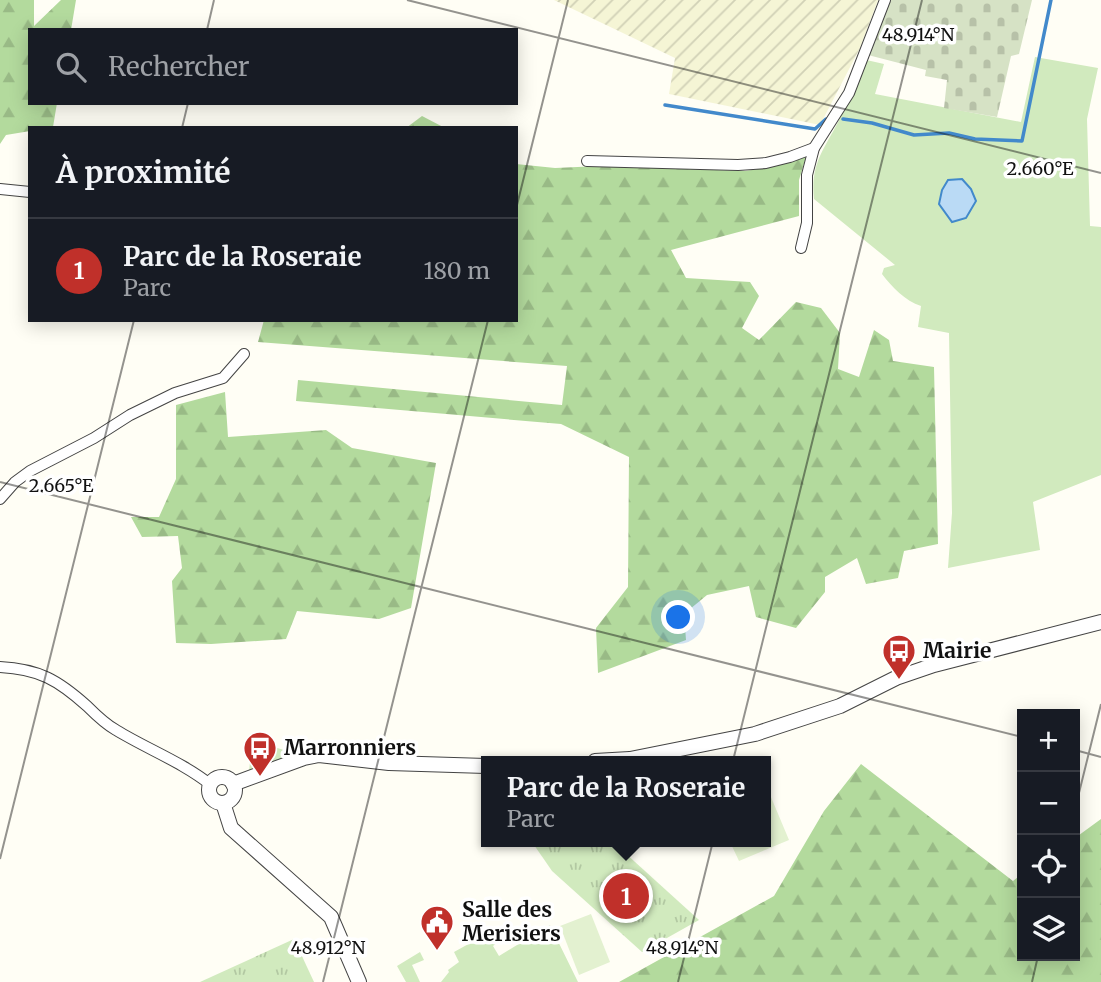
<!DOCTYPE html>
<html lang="fr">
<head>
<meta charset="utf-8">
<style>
  :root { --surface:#171b24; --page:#242831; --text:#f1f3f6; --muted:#9ea1a6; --line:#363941; --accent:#c0302a }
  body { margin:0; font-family:Merriweather,serif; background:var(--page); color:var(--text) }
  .controls { position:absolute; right:21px; bottom:21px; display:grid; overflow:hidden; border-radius:0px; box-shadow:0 4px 18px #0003 }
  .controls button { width:63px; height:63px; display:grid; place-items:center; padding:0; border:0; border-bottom:2px solid var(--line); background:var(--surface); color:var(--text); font:35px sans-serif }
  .you { position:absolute; left:679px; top:618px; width:24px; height:24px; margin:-18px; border:5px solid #fff; border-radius:50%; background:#1a73e8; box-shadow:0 0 0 10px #1a73e833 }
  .badge { display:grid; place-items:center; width:46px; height:46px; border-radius:50%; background:var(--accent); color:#fff; font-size:23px; font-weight:700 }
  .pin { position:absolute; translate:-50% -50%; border:4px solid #fff; box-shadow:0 2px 7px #0006 }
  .popup { position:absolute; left:481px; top:756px; width:290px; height:91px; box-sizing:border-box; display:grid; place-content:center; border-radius:0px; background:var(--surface); filter:drop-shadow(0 2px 5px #0005); font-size:23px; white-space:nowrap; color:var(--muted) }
  .popup b { font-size:26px; color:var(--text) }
  .popup::after { content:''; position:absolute; left:50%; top:100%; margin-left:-14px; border:14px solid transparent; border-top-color:var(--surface) }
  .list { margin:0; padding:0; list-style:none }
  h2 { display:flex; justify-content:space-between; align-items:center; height:91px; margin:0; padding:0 28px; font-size:30px }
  h2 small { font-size:23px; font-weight:400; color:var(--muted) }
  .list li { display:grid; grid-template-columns:46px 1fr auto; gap:21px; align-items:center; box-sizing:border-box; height:105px; padding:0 28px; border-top:2px solid var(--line) }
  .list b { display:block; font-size:26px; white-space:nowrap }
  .list p { margin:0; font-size:23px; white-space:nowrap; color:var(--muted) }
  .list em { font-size:23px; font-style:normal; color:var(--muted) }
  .icon { flex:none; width:38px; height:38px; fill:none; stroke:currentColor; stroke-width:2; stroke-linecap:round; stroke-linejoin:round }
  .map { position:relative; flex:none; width:1101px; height:982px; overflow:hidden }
  .search { position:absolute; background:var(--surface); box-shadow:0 4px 18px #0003; left:28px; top:28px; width:490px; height:77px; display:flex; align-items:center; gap:18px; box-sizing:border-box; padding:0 24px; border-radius:0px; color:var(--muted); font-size:26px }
  .panel { position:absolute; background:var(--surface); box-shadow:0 4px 18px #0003; left:28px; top:126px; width:490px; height:196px; border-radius:0px }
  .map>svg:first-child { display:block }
  .farmland { fill:url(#farmland-furrows) }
  .grass { fill:#d1eabe }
  .forest { fill:url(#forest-firs) }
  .cemetery { fill:url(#cemetery-stones) }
  .park { fill:url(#park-tufts) }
  .pitch { fill:#e3f1d0 }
  .water { fill:#badaf5; stroke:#4289cb; stroke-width:2 }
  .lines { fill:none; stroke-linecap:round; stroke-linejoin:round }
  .stream { stroke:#4289cb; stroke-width:3.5 }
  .minor-casing { stroke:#444; stroke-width:12 }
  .tertiary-casing { stroke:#444; stroke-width:16 }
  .minor { stroke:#fff; stroke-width:10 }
  .tertiary { stroke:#fff; stroke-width:14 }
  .ticks { fill:none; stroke:#111; stroke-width:2; stroke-opacity:0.45 }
  .labels { text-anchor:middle; stroke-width:7; stroke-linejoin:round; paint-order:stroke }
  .poi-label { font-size:21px; font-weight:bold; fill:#111; stroke:#fff; text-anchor:start }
  .ticks-label { font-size:18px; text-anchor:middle; fill:#111; stroke:#fff; stroke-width:7; stroke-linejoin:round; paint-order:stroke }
</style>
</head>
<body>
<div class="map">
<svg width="1101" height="982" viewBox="0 0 1101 982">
  <defs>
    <pattern id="farmland-furrows" width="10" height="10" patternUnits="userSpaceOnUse" patternTransform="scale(1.75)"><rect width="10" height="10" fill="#f5f5d5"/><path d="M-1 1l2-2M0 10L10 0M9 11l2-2" fill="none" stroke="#d1d1b6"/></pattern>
    <pattern id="forest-firs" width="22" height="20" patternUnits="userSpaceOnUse" patternTransform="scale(1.75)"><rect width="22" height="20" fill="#b3da9d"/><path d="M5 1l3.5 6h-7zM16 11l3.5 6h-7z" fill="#99ba86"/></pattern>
    <pattern id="cemetery-stones" width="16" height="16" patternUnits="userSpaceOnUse" patternTransform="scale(1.75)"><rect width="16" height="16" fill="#d6e2c5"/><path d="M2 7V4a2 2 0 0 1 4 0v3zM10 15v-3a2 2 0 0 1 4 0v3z" fill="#b7c1a8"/></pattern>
    <pattern id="park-tufts" width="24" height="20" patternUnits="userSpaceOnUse" patternTransform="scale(1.75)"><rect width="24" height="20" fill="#d1eabe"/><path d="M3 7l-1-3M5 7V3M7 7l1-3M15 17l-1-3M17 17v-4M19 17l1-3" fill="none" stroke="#b2c8a2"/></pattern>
  </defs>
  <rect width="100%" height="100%" fill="#fffef5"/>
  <path class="farmland" d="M554,0H878L860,48L820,125L669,94L675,58Z"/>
  <g class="grass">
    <path d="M1035,57L1098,68L1087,119L1090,226L1101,227V475L1033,502L1040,550L948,568L952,513L949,333L918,327L921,306C905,301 892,287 882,274L884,268L895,265L814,199C810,161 826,148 841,116C850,98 855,78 862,59L884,64L875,94L1021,122Z"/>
    <path d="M550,925L578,982H441L449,972L448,970L459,962L454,952L492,931L498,942L493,946L499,956Z"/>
    <path d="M420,952L424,960L412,965L420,982H406L397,966Z"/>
  </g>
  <g class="forest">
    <path d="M0,0H34V26L61,0H76L71,30H30V103H57L53,127L30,128V131L6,135L0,144Z"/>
    <path d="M422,116L445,128H406Z"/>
    <path d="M806,157L799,180V216L671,250L686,278L750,282L759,296L742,328L759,340L796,302L821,308L840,333L838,369L859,377L874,330L889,340L893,361L934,367L938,544L904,551L898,578L866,584L857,558L825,577V592L796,628L756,617L749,586L707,595L684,614L686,640L598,673L596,628L628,587L629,457L561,424L296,401L298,380L562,405L567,366L258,342L264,320H516V164L555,168L600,166L745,171L770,167Z"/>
    <path d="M225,392L228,437L326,430L352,448L436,463L411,608L379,619L297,611L286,639L211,644L176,643L172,581L182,568L178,536L142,537L131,517H159L176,479V405Z"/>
    <path d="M861,764L1013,881L1022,874V956H1075V838L1101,819V982H619L774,896L824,811Z"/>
  </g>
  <path class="cemetery" d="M891,0H1032L1019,54L1011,56L997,117L944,108L947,80L925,76L926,70L868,55Z"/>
  <g class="park">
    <path d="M252,740L300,755L249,772Z"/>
    <path d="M532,842H613L699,920L642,952L552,871Z"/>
    <path d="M294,939L314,982H200Z"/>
  </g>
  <g class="pitch">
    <path d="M768,790L789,840L739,861L730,842H766V791Z"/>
    <path d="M591,914L610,962L579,975L560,926Z"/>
  </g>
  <g class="water">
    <path d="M962,179L971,189L976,201L966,218L952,222L939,204L942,190L948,180Z"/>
    <path d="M627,880L637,888V900L628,908L615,895L613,881Z"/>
  </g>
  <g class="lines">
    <g class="stream">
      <path d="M665,105L815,129L826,119"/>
      <path d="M843,119L872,123L914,135L949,133L975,139L1022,141L1051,0"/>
    </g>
    <defs>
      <g id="minor">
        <path d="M587,161L738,165L766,163L790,157L814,148"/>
        <path d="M0,189L30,192"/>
        <path d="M801,248L807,223V175L814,148L849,93L885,0"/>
        <path d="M0,499L15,482L30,471L94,438L130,415L175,393L223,378L244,354"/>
        <path d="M0,667C39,669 58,680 87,706C96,715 105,724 116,730C147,749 182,762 211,785"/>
      </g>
      <g id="tertiary">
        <path d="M595,761L630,759L755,734L840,706L896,678L934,665L1101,622"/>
        <circle cx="222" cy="790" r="13"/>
        <path d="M233,784L304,758L319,755L389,763L486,766"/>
        <path d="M223,803L231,828L331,917L359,982"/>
      </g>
    </defs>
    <use href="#minor" class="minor-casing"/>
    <use href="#tertiary" class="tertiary-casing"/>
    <use href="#minor" class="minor"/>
    <use href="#tertiary" class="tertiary"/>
  </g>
  <path class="ticks" d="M407,0L1101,173M207,30L214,0M182,128L188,103M516,209L568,0M0,482L1022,737M1075,750L1101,757M1075,809L1101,704M0,859L134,320M323,982L488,320M678,982L922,0M1032,982L1038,956"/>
  <defs>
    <symbol id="bus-pin" viewBox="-11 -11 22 30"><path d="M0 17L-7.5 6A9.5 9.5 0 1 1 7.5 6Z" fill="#c0302a" stroke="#fff"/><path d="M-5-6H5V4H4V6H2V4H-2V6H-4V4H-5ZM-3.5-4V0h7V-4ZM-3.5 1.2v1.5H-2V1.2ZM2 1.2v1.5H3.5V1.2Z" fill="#fff"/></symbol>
    <symbol id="civic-pin" viewBox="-11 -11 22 30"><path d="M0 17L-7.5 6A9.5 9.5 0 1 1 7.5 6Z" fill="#c0302a" stroke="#fff"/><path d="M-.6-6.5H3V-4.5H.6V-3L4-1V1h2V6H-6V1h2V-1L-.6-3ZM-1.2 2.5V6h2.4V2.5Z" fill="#fff"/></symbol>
  </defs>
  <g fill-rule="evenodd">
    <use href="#bus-pin" x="880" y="632" width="38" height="52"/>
    <use href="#bus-pin" x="241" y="729" width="38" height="52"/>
    <use href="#civic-pin" x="418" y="903" width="38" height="52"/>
  </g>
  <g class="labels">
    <g class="poi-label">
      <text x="923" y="658">Mairie</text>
      <text x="284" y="755">Marronniers</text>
      <text x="462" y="917">Salle des<tspan x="462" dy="24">Merisiers</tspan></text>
    </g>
  </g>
  <g class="ticks-label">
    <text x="918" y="41">48.914°N</text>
    <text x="1040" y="175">2.660°E</text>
    <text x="61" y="492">2.665°E</text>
    <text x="328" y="954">48.912°N</text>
    <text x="682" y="954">48.914°N</text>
  </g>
</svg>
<div class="controls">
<button>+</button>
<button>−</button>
<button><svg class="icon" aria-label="locate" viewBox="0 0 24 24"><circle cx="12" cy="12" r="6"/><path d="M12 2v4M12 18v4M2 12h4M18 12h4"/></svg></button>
<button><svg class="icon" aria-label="layers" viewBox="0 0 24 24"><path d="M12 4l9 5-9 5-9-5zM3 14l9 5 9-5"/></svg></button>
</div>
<div class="you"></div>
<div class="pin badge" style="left:626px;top:896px">1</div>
<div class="popup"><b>Parc de la Roseraie</b>Parc</div>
<div class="search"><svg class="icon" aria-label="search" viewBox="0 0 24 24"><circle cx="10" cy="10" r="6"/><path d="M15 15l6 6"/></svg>Rechercher</div>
<section class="panel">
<h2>À proximité<small></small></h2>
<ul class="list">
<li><span class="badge">1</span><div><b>Parc de la Roseraie</b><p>Parc</p></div><em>180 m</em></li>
</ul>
</section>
</div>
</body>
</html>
